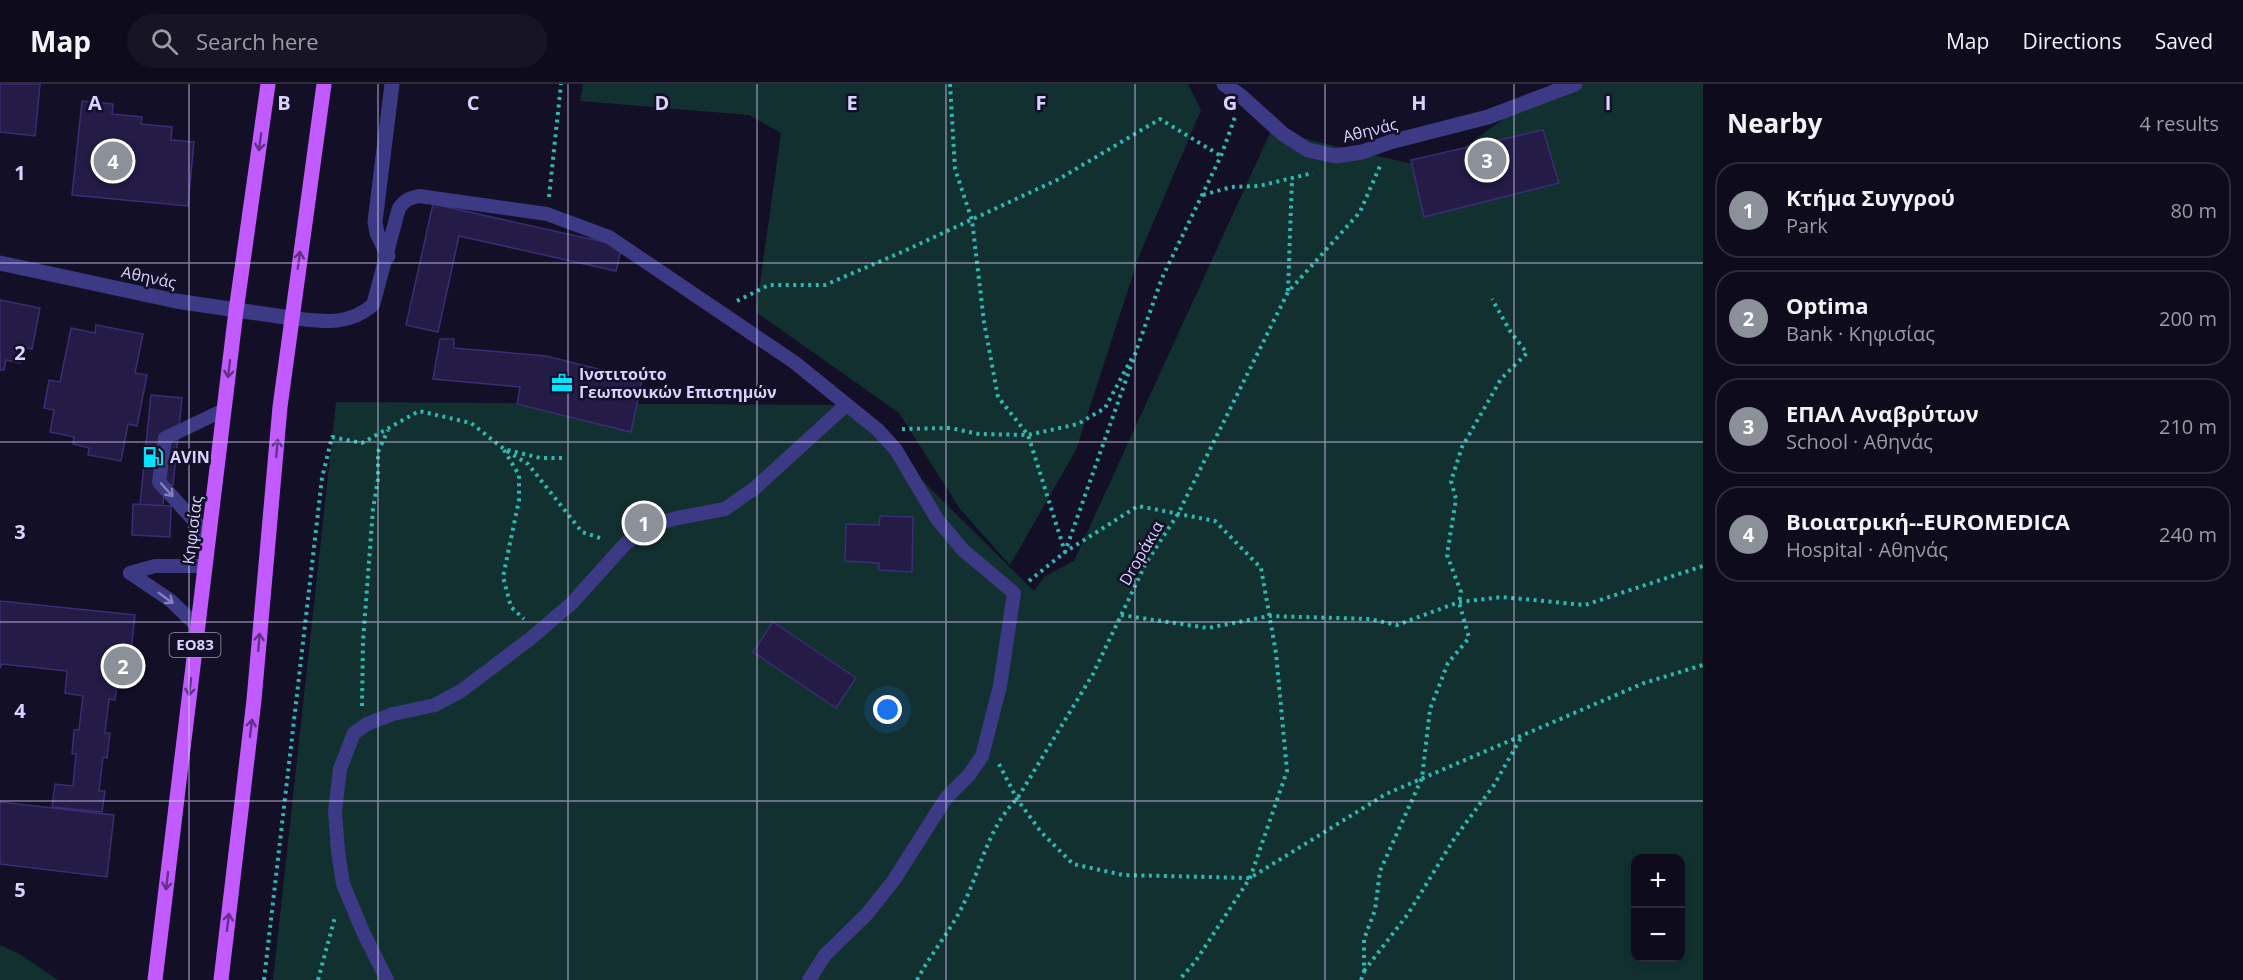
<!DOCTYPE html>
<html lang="en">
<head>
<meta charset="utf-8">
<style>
  :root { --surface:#0e0b1c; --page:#171425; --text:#f1f3f6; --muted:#9b9ba3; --line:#2e2b3b; --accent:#8c9099 }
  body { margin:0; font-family:"Open Sans",sans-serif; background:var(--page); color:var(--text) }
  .controls { position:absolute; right:18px; bottom:18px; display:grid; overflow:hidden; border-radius:12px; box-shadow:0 3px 9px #0003 }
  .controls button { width:54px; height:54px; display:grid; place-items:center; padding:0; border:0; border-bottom:2px solid var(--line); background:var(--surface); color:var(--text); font:30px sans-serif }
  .you { position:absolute; left:888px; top:626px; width:21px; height:21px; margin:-15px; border:4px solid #fff; border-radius:50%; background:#1a73e8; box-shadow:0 0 0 9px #1a73e833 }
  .badge { display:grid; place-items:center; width:39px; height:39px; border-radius:50%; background:var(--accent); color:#fff; font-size:20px; font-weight:700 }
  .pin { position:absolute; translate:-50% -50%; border:3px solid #fff; box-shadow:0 2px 6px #0006 }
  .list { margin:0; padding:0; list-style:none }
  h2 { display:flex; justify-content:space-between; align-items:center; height:78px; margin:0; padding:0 24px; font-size:26px }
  h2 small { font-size:20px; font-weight:400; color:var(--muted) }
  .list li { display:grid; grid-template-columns:39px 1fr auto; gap:18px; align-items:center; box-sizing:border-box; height:96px; margin:0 12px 12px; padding:0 12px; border:2px solid var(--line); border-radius:24px }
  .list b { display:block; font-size:22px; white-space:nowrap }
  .list p { margin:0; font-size:20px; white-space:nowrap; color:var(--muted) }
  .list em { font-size:20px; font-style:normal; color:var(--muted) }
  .icon { flex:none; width:33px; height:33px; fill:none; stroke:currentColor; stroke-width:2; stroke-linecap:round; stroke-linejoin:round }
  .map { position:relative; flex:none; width:1703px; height:896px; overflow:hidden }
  header { display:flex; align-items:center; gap:36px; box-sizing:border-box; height:84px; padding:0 30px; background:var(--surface); border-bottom:2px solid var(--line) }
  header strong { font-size:28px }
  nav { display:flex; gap:33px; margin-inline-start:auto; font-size:21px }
  .search { width:420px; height:54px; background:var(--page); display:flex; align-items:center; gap:15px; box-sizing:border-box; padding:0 21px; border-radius:33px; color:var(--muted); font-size:22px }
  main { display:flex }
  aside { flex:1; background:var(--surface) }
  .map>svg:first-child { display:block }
  .green { fill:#12302f; fill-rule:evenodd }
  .building { fill:#241b47; stroke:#3b2d73; stroke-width:1.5 }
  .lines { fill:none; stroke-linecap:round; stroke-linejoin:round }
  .path { stroke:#2fb8b0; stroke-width:4; stroke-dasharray:3 4.5; stroke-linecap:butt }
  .service { stroke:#3d3a85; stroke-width:14 }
  .minor { stroke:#3d3a85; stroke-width:15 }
  .primary { stroke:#c25bff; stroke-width:15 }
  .oneway { stroke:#623188 }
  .oneway2 { stroke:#837fbc }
  .grid { fill:none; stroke:#d9d4ff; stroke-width:1.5; stroke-opacity:0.55 }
  .labels { text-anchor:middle; stroke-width:5; stroke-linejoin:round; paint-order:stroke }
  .shield { fill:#130f26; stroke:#9e99be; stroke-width:1.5 }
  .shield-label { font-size:15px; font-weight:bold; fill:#d9d4ff }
  .street-label { font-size:16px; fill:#d9d4ff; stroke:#130f26 }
  .poi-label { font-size:16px; font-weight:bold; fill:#d9d4ff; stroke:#130f26; text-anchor:start }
  .grid-label { font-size:20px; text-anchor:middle; font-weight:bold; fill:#d9d4ff; stroke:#130f26; stroke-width:5; stroke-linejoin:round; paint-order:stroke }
</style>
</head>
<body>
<header>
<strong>Map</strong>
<div class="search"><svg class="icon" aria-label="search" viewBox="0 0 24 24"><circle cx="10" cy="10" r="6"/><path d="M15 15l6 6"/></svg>Search here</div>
<nav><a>Map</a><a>Directions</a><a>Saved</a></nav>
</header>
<main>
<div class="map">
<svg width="1703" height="896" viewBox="0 0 1703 896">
  <rect width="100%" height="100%" fill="#130f26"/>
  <g class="green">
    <path d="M583,0H1188L1201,26L1139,172L1076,366L1010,481L960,425L899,329L756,228L781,49L749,31L580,17Z"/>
    <path d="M1552,0H1703V896H273L336,318L846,321L1034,507L1044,493L1074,477L1271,47L1434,85ZM1636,774H1680V874H1636Z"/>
    <path d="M0,861L21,871L58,896H0Z"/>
  </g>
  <g class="building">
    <path d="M0,0H40L35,52L0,48Z"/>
    <path d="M82,17L113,20L112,30L142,33L141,40L172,43L171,56L194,58L188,122L72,111Z"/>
    <path d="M1543,46L1559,99L1424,133L1411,76Z"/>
    <path d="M433,120L622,162L616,187L459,152L438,248L406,241Z"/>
    <path d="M0,216L40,224L32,265L23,263L20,279L6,276L4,286H0Z"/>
    <path d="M96,241L143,250L135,289L147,291L137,342L128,340L121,377L88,371L89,364L73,360L74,353L50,348L54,326L44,324L49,296L60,298L71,244L95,249Z"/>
    <path d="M440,255H454V264L546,272L642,296L631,348L517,320L520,303L433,295Z"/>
    <path d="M151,311L182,314L173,401L165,400L163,422L140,421Z"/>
    <path d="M133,420L171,422L170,453L132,451Z"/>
    <path d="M880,432L913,433L912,488L879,486V479L845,477L846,440L879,441Z"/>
    <path d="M0,517L135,531L128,594L118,593L115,616L109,615L105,649H110L107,674L103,673L99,707H105L102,728L52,723L55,700L73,702L76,670H72L74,646H79L83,612L65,609L67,587L2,580L0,584Z"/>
    <path d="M773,538L856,594L836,624L753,568Z"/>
    <path d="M0,718L114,731L107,793L0,780Z"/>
  </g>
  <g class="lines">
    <g class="path">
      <path d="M950,0L955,85L972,136L984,238L998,313L1028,351L1065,468L1138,422L1215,437L1261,484L1276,569L1287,687L1250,794L1195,878L1179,896"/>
      <path d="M1203,111L1231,103L1259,102L1313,89"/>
      <path d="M549,113L561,0"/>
      <path d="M1288,207L1292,94"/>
      <path d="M737,217L769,201H825L902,168L1059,95L1160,35L1221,72"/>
      <path d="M902,345L950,344L979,350L1028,351L1078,340L1105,324L1132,274"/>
      <path d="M504,366L519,391V416L503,493L511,523L524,535"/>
      <path d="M507,367L528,380L582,448L603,455"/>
      <path d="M1029,497L1065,468L1162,194L1221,72L1235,33"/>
      <path d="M1121,531L1208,544L1269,532L1370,535L1397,541L1459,518L1502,513L1585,521L1703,482"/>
      <path d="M362,622L363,557L373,425L378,395V368L388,346"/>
      <path d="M999,680L1017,715L1041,748L1073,780L1123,791L1250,794L1386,710L1644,599L1703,581"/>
      <path d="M1364,887L1408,830L1454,755L1494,701L1522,652"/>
      <path d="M264,896L322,394L332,353L362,359L419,327L471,339L504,365L540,374H562"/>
      <path d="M318,896L335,833"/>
      <path d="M917,896C930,871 948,850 961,825C980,789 987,744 1017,715L1093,590L1146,479L1178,430L1288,208L1360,128L1380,82"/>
      <path d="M1361,896L1364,888V855L1375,826L1380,787L1422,694L1430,625L1448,579L1469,554L1459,518L1461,508L1447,471L1456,415L1451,397L1462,363L1501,295L1527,269L1510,247L1492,215"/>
    </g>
    <g class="service">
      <path d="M291,234C323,237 346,243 373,221L399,124C405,116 409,114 419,112L547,130L609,153L794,278L878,346L896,366L937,435L963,466L1014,509L1000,602L982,672L969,691L946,714L894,796L867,830L825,871L809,896"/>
      <path d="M209,453L159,398L165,354L224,326"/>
      <path d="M130,489L170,516L198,543"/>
      <path d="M130,489L155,482H205"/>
      <path d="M387,896L363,848L343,800L338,767L335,727L340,685L354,649L367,640L393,630L435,621L461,607L530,555L572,519L626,459L654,441L677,434L725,425L755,404L846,321"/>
    </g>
    <g class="minor">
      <path d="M1224,0L1241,12L1283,50L1308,66L1336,72L1362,68L1390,58L1488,33L1575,0"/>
      <path d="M388,172L377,149L375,138L392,0"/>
      <path d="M0,179L176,217L291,234"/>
    </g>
    <g class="primary">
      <path d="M155,896L236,227L268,0"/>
      <path d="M221,896L254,616L280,323L324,0"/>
    </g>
  </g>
  <defs><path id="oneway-shaft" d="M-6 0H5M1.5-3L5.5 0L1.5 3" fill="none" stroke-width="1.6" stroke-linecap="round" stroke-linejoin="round" transform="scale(1.5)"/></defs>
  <g class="oneway">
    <use href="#oneway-shaft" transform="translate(260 58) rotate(98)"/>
    <use href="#oneway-shaft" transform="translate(299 176) rotate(-82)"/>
    <use href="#oneway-shaft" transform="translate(229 285) rotate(97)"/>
    <use href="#oneway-shaft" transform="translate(277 364) rotate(-85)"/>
    <use href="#oneway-shaft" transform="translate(259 558) rotate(-85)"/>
    <use href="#oneway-shaft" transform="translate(190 603) rotate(97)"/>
    <use href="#oneway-shaft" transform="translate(251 644) rotate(-83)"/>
    <use href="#oneway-shaft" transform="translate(167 797) rotate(97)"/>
    <use href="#oneway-shaft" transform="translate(228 838) rotate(-83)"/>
  </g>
  <g class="oneway2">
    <use href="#oneway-shaft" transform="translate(167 406) rotate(48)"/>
    <use href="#oneway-shaft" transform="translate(166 514) rotate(36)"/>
  </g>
  <path class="grid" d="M189,0V896M378,0V896M568,0V896M757,0V896M946,0V896M1135,0V896M1325,0V896M1514,0V896M0,179H1703M0,358H1703M0,538H1703M0,717H1703"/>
  <defs>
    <symbol id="office-bare" viewBox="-9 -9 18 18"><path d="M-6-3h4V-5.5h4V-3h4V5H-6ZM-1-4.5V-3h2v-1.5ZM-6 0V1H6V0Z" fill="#00e5ff" stroke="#130f26" stroke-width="2.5" paint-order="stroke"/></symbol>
    <symbol id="fuel-bare" viewBox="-9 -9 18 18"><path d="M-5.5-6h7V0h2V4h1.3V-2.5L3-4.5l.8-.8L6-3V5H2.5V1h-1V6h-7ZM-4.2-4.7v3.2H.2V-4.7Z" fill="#00e5ff" stroke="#130f26" stroke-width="2.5" paint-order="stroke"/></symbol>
  </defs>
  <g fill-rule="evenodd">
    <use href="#office-bare" x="547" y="284" width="30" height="30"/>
    <use href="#fuel-bare" x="138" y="358" width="30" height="30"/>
  </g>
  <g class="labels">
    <rect class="shield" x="169.5" y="549" width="51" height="24" rx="4.5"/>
    <g class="shield-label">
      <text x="195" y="566">ΕΟ83</text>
    </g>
    <g class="street-label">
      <text transform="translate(1370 46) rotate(-14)" y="6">Αθηνάς</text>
      <text transform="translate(149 193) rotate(12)" y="6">Αθηνάς</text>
      <text transform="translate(192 446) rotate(-83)" y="6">Κηφισίας</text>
      <text transform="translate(1141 469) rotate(-60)" y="6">Dropάκια</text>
    </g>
    <g class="poi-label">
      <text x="579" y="296">Ινστιτούτο<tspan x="579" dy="18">Γεωπονικών Επιστημών</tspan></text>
      <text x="170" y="379">AVIN</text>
    </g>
  </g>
  <g class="grid-label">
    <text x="95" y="26">A</text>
    <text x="284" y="26">B</text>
    <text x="473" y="26">C</text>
    <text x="662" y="26">D</text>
    <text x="852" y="26">E</text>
    <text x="1041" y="26">F</text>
    <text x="1230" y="26">G</text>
    <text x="1419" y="26">H</text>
    <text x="1608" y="26">I</text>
    <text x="20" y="96">1</text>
    <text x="20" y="276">2</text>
    <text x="20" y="455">3</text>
    <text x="20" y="634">4</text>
    <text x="20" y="813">5</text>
  </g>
</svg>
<div class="controls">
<button>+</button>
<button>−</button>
</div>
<div class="you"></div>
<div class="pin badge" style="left:644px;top:439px">1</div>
<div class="pin badge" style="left:123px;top:582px">2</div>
<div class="pin badge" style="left:1487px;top:76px">3</div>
<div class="pin badge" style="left:113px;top:77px">4</div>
</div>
<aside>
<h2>Nearby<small>4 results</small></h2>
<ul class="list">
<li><span class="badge">1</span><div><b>Κτήμα Συγγρού</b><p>Park</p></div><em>80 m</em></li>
<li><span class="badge">2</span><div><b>Optima</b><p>Bank · Κηφισίας</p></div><em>200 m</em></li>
<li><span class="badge">3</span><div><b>ΕΠΑΛ Αναβρύτων</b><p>School · Αθηνάς</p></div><em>210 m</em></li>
<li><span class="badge">4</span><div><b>Βιοιατρική--EUROMEDICA</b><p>Hospital · Αθηνάς</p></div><em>240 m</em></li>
</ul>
</aside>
</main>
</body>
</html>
